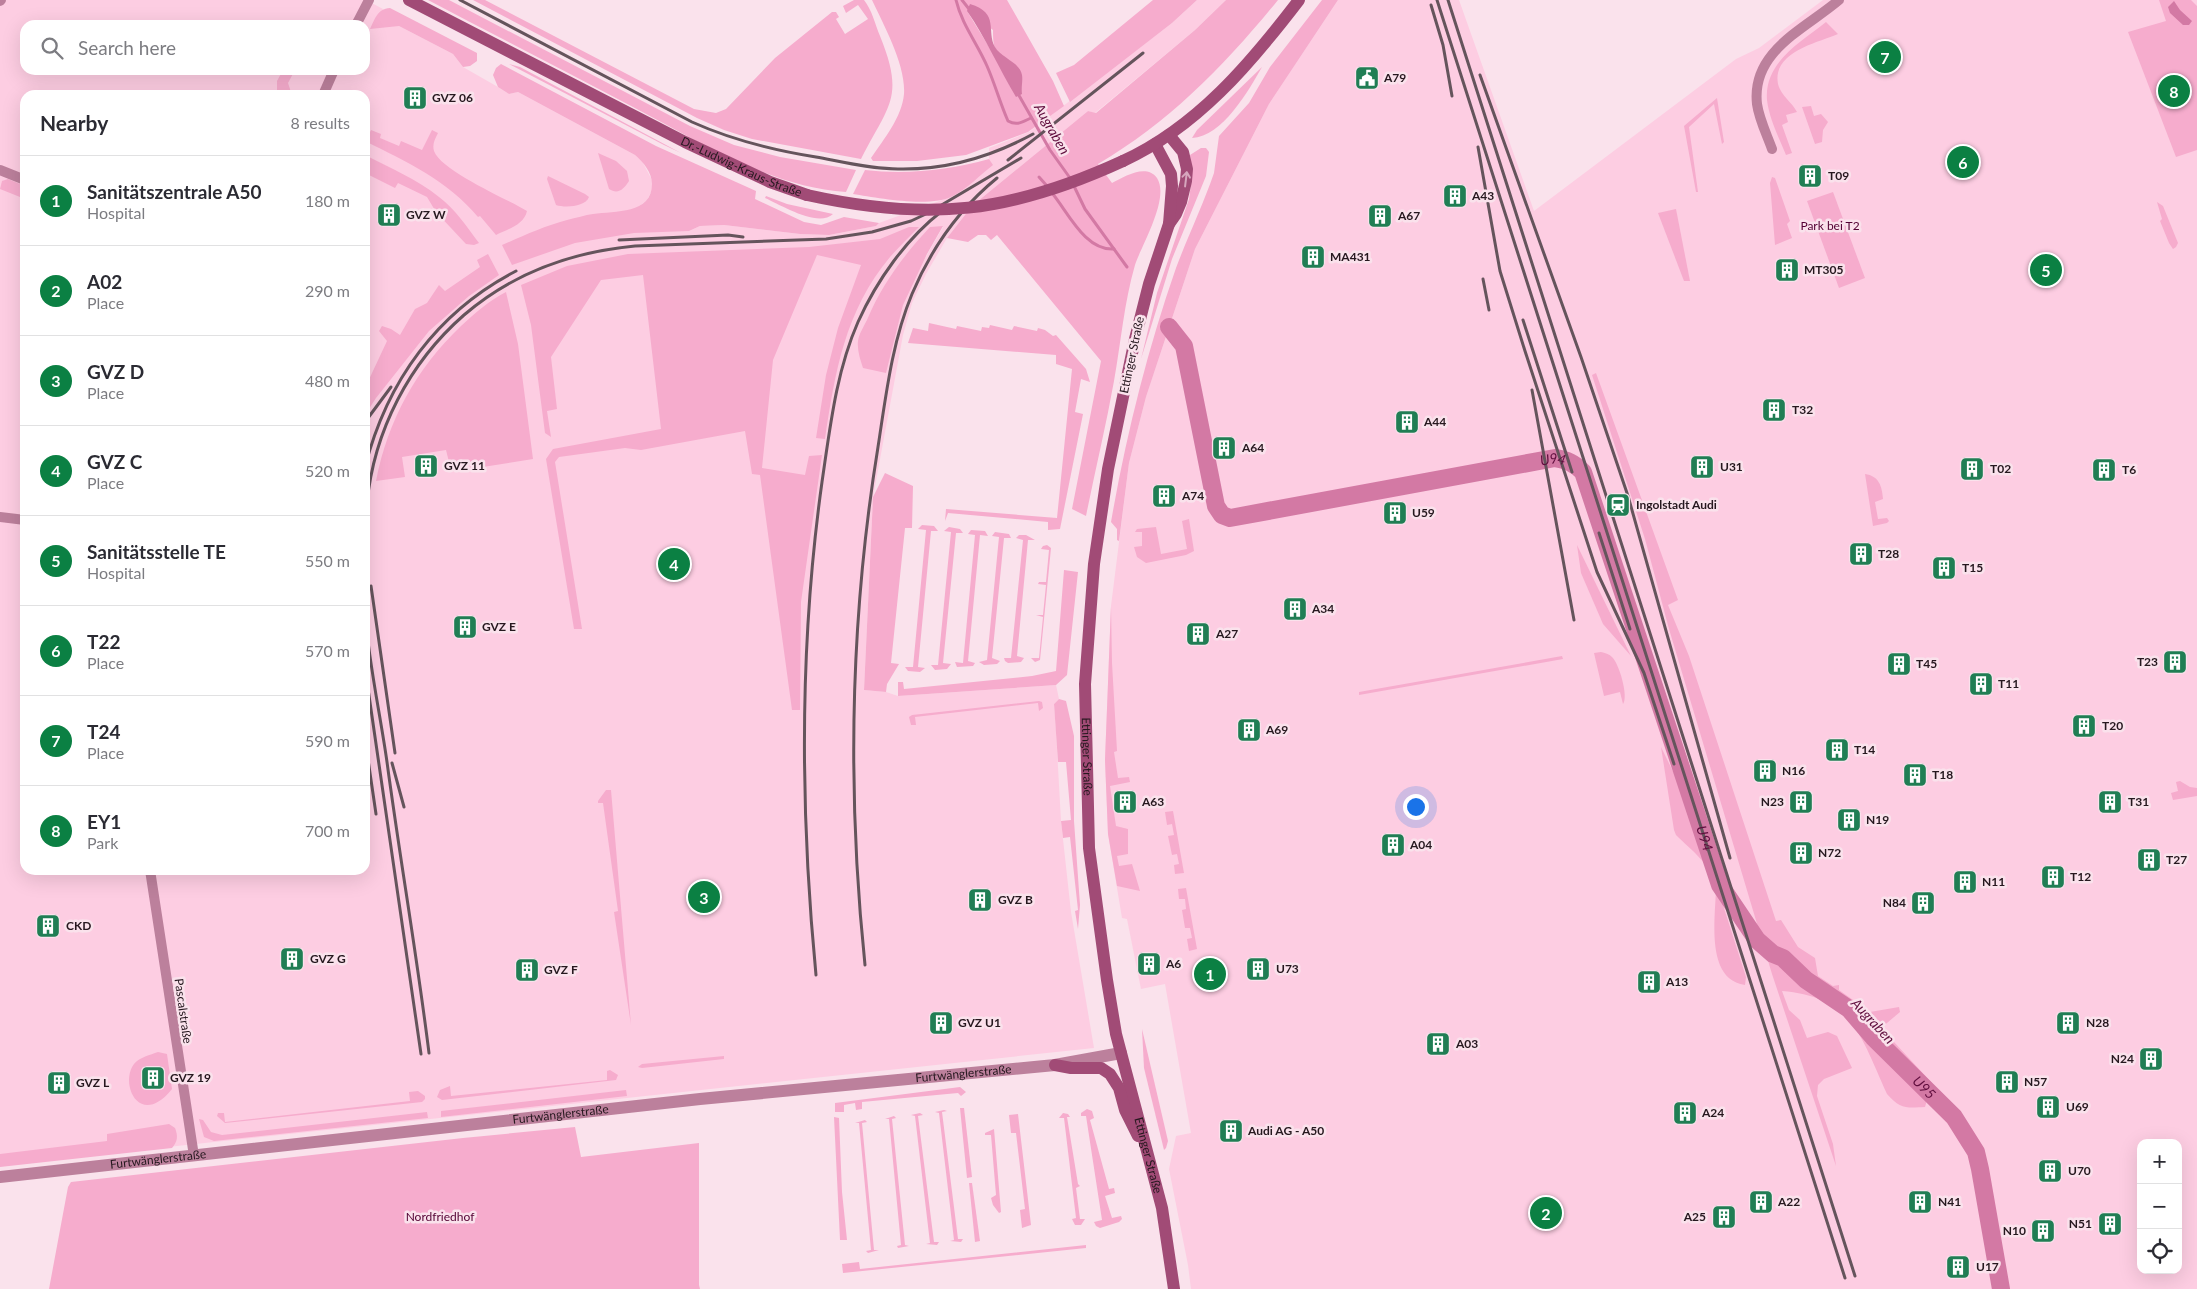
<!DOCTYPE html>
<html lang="en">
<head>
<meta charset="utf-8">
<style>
  :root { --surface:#fff; --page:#f7f7f7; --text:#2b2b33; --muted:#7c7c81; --line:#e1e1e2; --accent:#0b8043 }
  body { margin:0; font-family:Lato,sans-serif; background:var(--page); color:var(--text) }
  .controls { position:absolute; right:15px; bottom:15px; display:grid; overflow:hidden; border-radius:10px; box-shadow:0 5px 20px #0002 }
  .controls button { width:45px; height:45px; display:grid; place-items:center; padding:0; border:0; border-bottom:1px solid var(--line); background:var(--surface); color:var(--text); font:25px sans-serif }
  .you { position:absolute; left:1415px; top:806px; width:18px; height:18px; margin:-12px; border:4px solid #fff; border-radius:50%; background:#1a73e8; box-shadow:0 0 0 8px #1a73e833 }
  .badge { display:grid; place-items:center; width:32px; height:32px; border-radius:50%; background:var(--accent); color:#fff; font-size:16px; font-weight:700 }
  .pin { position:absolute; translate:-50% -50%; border:2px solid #fff; box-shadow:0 1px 5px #0006 }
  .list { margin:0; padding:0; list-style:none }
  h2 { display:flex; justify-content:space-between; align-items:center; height:65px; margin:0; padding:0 20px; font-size:21px }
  h2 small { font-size:16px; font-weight:400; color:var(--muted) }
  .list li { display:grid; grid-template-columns:32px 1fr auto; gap:15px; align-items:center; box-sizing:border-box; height:90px; padding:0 20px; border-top:1px solid var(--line) }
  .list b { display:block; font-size:19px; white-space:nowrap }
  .list p { margin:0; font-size:16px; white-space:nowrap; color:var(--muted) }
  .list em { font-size:16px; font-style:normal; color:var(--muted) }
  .icon { flex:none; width:28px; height:28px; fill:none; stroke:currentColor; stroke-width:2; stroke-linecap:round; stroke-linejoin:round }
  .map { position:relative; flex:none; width:2197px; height:1289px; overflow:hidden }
  .search { position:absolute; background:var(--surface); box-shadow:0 5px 20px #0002; left:20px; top:20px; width:350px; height:55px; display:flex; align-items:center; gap:12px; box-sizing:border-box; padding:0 18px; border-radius:15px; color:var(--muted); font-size:19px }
  .panel { position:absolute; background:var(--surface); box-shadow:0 5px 20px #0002; left:20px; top:90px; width:350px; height:785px; border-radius:15px }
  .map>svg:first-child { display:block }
  .built { fill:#fdcde2; fill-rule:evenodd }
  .green { fill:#f6accd; fill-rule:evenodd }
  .water { fill:#d379a4 }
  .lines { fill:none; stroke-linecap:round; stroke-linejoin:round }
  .stream { stroke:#d379a4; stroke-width:3 }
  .river { stroke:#d379a4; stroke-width:18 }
  .minor { stroke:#bc809c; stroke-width:10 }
  .tertiary { stroke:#bc809c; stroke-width:12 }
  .secondary { stroke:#a14b76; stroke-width:12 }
  .rail { stroke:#65545c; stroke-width:3 }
  .secondary-bridge { stroke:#a14b76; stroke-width:12 }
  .oneway { stroke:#d6a6bd }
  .labels { text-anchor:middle; stroke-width:5; stroke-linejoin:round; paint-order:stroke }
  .poi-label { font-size:12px; font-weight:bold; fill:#26181f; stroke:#fae2ec; text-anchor:start }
  .street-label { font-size:12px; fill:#26181f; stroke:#fae2ec }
  .park-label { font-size:12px; fill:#530033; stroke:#fae2ec }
  .water-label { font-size:14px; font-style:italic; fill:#600e3e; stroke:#fae2ec }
</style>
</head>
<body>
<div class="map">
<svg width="2197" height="1289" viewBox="0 0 2197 1289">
  <rect width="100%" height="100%" fill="#fae2ec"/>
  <g class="built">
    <path d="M0,0H366L383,9L399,26L453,54L463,67L498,87L509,94L518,92L635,155L642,161L652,180V190L647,200L641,205L689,231L700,226L724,225L800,234L829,235L876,226L879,223L953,196L992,165L989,159V148L1029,132L1172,23L1197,0H1226L1195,30L1095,113L1088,111L972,206L947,238L926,274L912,303L903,335L873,497L864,690L886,692L898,696L1056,685L1059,699L1054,704L1056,731L1061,821L1071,912L1094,1048L0,1165ZM25,25H365V70H25ZM25,95H365V870H25ZM930,227H943L919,269Z"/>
    <path d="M1338,0H1459L1534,211L1736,59L1759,48L1823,0H2197V1289H1191L1188,1265L1169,1169L1176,1136L1191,1133L1165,984L1141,989L1127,919L1122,918L1108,834L1105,760L1111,606L1129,463L1146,397L1195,249L1269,104ZM2141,1143H2178V1270H2141Z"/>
  </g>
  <g class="green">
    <path d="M428,0H449L690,126L734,145L780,157L856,170L846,192C770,187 700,142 633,107C565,71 496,36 428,0Z"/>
    <path d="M473,0H485L694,109L716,113L726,109L775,58L832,12H836L839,17L836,19L845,34L868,19L858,5L846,13L843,6L854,0H864C872,10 875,24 880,36C905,98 889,104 861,159L752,139L724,130L697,118Z"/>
    <path d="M872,0H1007L1053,81L1064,106L1028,132L966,155L917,161H873L871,158C884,139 902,117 904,94C906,65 884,26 872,0ZM967,11L993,30C993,35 993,41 994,45C1001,65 1022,55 1021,86H1010L1000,65Z"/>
    <path d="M1153,0H1197L1172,23L1070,102L1056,73L1074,65Z"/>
    <path d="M1226,0H1278C1226,64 1170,122 1098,164L1112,183C1124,177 1146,163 1157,178C1170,198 1142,244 1135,265C1124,303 1121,342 1114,381C1106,426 1095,471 1086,516L1072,509L1101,361L997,235L991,240L986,235H978L968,242L947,238L972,206L1088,111L1096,113L1195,30Z"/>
    <path d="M1322,0H1338L1269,104L1195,249L1146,397L1129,463L1119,541L1117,540V529L1111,522C1126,436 1147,351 1176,268C1188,236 1203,205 1214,173L1219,136L1249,103L1270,67Z"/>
    <path d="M2159,0H2191L2197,6V150L2176,157L2128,32L2166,21Z"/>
    <path d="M390,8L477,53V61L470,66L463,67L453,54L399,26L370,29C375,19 377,9 390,8Z"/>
    <path d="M1826,22L1838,34C1817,43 1772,52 1778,84C1781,96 1792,102 1797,112L1786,115L1788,122L1782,125L1792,153L1786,155C1779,138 1769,118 1767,100C1764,62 1801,42 1826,22Z"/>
    <path d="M501,64L656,146L756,191L755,199L804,222L821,225L844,217L879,223L876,226L829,235L800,234L724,225L700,226L689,231L634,233L575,243L512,265L502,245C523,236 544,226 567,220C576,218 585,215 593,214C615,211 652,214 652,184C652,172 643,162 635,155L518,92L509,94L498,87L493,75L496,68Z"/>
    <path d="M509,64L520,67L681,153L664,145Z"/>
    <path d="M1262,67C1249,90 1222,137 1192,138L1197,130Z"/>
    <path d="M283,70H295L288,83L292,95L277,93V81Z"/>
    <path d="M1717,98L1724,142L1722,144L1714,104L1689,127L1698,192H1696L1684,126Z"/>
    <path d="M1811,106L1814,116L1821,114L1828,122L1823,130L1822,142L1815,144L1802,107Z"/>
    <path d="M371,130L381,134L380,138L399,146L401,141L422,150L432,130L438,133C435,139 432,144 434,151C441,170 500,196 518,206L527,211C524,225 508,229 496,235L480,216L478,217C447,180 407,162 365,141V134L368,136Z"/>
    <path d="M1201,148H1206L1209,152L1206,176L1172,259L1141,359L1157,293L1189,199L1192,177L1190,155Z"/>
    <path d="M598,153L616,161L627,171L629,181C624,189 618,195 609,189Z"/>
    <path d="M365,155C390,168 417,179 439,197C455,209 467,227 479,243L474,245L466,244L436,212L427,197L398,183L395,188L365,173Z"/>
    <path d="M989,159L993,165C980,175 967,189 953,196C930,208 878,198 853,194L865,170C907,175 949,170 989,159Z"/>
    <path d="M548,176L585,194L589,197C585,207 565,208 556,205L547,179Z"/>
    <path d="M1772,177L1775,178L1790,221L1787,224L1792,238L1775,245L1770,183Z"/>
    <path d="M8,179L25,186V199L0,189L2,181Z"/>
    <path d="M1833,192L1865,278L1839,288L1807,201Z"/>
    <path d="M766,196L787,204L833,214C818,228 781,205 765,198Z"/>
    <path d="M2157,202L2163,206L2178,243L2176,247L2173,249L2169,243L2160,221L2162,219Z"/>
    <path d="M1676,209L1690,281H1684L1658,213Z"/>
    <path d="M943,226L927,254L903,305L886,373L863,368C860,359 857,350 858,341C859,334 864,326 867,320C882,284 904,255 930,227Z"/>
    <path d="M909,227H919C909,237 899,247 890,257C845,311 835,372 825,439L816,438L826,375L838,328L861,265L817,255L773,360L762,468L805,475L809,456L822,455L801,602L800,710H792L760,475L752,474L745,431L641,450L625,448L559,457L555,462L582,629H574L546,459L553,449L661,429L643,275L601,280L551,357L557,409L547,411L551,437L545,433L531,325L521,285L567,266L628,254L809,247L880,239Z"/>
    <path d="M488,254L499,275L469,296L429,331L376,398L365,415V388L387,341L379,331L382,326L391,329L400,335L415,309L427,303L439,285L445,291L480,267L477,260Z"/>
    <path d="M506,292L518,344L533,459L470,469V463L457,465L456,461L449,462L446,450L402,457L405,477L376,481C388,420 416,369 461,326C474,314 490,300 506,292Z"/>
    <path d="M929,323L956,329L957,326L981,331L982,327L989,328L990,325L1012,330L1014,326L1037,331L1038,328L1045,330L1053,336L1056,335L1086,369L1090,382L1081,379L1075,412L1083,414L1060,529L1048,530V522L948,513L945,521L946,509L1057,518L1072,369L1056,364V355L908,343L913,328L928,331Z"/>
    <path d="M1596,373L1678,600L1668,605L1689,656L1776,921L1781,920L1798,947L1815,958L1818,976L1833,986L1839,985V990L1870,1012L1899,1007L1900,1012L1881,1028L1932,1083L1925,1107C1906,1108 1900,1109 1887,1094C1861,1037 1853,997 1782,991L1789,1010L1800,1020L1807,1038L1828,1032L1837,1036L1852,1068L1824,1079L1818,1085L1817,1096L1833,1144L1836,1166L1772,974L1669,629L1645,539L1592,375Z"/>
    <path d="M885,473L913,486L912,528H905L891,663L899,664L887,684L886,692L864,690L873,497Z"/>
    <path d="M1865,474C1879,476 1882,486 1883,499L1875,502L1878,519L1887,518L1889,521L1887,523L1873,526Z"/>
    <path d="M1189,519L1194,551L1186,555L1146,563L1137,557L1134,547L1142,546V532H1135L1137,529L1156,527L1161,554L1187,549L1182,521Z"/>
    <path d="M922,525L934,526L938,531H931L918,667L925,668L920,672L908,671L905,667H913L926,530L918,529Z"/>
    <path d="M949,527L960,529L963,533H956L943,663L951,664L947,669L935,670L931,665H938L951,532L944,531Z"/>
    <path d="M971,530L985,531L988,536L980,535L968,661L975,663L973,666L957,667L955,662L963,663L975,535L968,534Z"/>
    <path d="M995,532L1009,534L1011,538H1004L992,658L1000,661L997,664L984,665L979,662L987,660L999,537L992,536Z"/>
    <path d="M1019,535H1026L1035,540H1028L1017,656L1024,658L1021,662L1008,663L1005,661L1004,658H1011L1023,540L1016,538Z"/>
    <path d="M1047,545L1051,548L1040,660L1035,662L1031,658H1039L1043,617L1036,615H1043L1046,585L1038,584L1039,582H1046L1049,550L1041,549L1043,546Z"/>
    <path d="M1577,545L1631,656L1603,624L1581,573Z"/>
    <path d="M1064,570L1078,572L1067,675L1056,685L898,696V682H903L904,689L1032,676L1056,671Z"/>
    <path d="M1111,606L1112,663L1117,751L1114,752L1118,778L1129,777L1130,782L1110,786L1116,826L1128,829V854L1117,856L1119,866L1132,864L1140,891L1117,886L1108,834L1105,760Z"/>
    <path d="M1601,652C1605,653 1609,654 1612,657C1619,663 1629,697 1623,704L1620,692L1604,696L1594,653Z"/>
    <path d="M1562,656L1563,659L1359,695V692Z"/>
    <path d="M1059,699L1066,701L1074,736V821L1080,905L1078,929L1075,911L1078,910L1070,837L1063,838L1061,821L1071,820L1066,762H1058L1054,704Z"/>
    <path d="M1039,701L1042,702L1043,708L1039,711L1038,703L915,717L916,725H911L909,717L912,715Z"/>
    <path d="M1661,747L1694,814L1746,977L1745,985C1704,979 1716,915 1716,886C1710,863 1692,851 1676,835L1674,830Z"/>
    <path d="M2180,781L2190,787L2197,788V796L2173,800L2171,793L2178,791L2176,782Z"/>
    <path d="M606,790H611L631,1025L614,912L618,911L603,803H598V801Z"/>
    <path d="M1173,811L1184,873L1175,874L1174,865L1179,864L1177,854L1172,855L1168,836L1174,835L1172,824L1167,825L1165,812Z"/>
    <path d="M1186,888L1197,949L1189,951L1187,939L1192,938L1190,928H1185L1182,910L1186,909L1185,899H1179L1178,889Z"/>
    <path d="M1142,1029L1168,1141L1166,1148L1164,1150L1144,1068Z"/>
    <path d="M158,1052L167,1054L172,1089C140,1129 119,1084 134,1064C140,1057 150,1055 158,1052Z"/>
    <path d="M724,1056V1059L642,1068L638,1067L642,1064Z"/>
    <path d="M610,1070L618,1075L616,1080L442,1100L437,1097L440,1090L450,1086L451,1096L607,1080V1071Z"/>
    <path d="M960,1087L966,1092L961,1096L958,1093L862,1102V1109L856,1110L855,1103L844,1105V1112H835V1103Z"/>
    <path d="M626,1090L627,1096L441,1117V1111Z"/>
    <path d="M418,1091L425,1096V1099L422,1102L225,1123L217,1116L218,1113H224L225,1122L410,1101L409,1092Z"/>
    <path d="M960,1108H964L972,1177L967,1178Z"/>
    <path d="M1087,1109L1092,1111L1094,1118L1090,1120L1109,1189L1114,1188L1115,1193L1105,1196L1112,1218L1121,1216L1122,1219L1119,1222L1100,1228L1096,1226L1094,1222L1102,1220L1086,1116H1081V1113Z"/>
    <path d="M944,1110L947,1111L942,1112L958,1239H963L961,1242L950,1241L954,1240L939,1113L935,1112Z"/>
    <path d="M427,1112L428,1118L214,1141L204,1137L199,1119L203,1120L211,1132L222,1135Z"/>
    <path d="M920,1113L923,1115L918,1116L934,1242H939L937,1245L926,1244L930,1243L915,1116L911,1115Z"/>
    <path d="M1063,1113L1068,1114L1070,1117H1067L1078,1184L1080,1186L1076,1188L1080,1219H1085L1081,1225H1075L1072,1219L1076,1218L1064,1118H1059Z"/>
    <path d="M1018,1114L1031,1225L1022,1228L1020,1210L1025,1209L1016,1133H1011L1009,1115Z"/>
    <path d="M894,1116L896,1118L892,1119L905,1245L909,1246L898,1248L897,1246L901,1245L889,1119H885Z"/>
    <path d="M834,1117L839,1118L842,1192L847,1240H840Z"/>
    <path d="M865,1120L867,1122L862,1123L874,1250H879L868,1253L866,1251L871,1250L859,1123H855Z"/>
    <path d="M169,1124L175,1128C178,1136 178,1141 172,1148L0,1167V1154L107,1141V1134Z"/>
    <path d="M575,1127L581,1157L699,1143V1285L700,1289H49L68,1187L71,1182L463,1138Z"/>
    <path d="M994,1129L1001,1212L999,1213L993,1205L991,1198L996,1195L991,1135H985V1133Z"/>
    <path d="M969,1183H972L980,1241L975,1242Z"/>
    <path d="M1086,1245V1248L843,1273L842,1264L859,1262L860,1269Z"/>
  </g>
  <g class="water">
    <path d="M2174,1L2180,10L2192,21L2189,25H2183L2170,13L2168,7Z"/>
    <path d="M970,4C1000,13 986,31 995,47C1001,58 1020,62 1022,75C1023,81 1021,87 1022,94L1016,97C999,69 986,38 967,11Z"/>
  </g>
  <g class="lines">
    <g class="stream">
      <path d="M956,0C962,25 977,43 987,66C995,84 1000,103 1008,121C1017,126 1022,122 1031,118"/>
      <path d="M962,0L969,9"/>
      <path d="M1017,92L1050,150L1070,178"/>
      <path d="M1039,177L1047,186"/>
      <path d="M1073,184L1085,209L1127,267"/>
      <path d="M1052,193C1068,212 1085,251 1114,249"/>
      <path d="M1169,327L1176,335"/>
      <path d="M1792,967L1806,980L1849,1009L1887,1053L1933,1097"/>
    </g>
    <path class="river" id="s1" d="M1169,327L1184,346L1216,506L1222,515L1230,518L1555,458C1567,460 1574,463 1583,472L1720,885L1757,940L1773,954L1783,958L1806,980L1849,1009L1873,1037L1954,1117L1976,1152L1980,1169L2001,1289"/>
    <g class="minor">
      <path d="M0,1L1,0"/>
      <path d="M356,25L369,0"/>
      <path d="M323,95L334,70"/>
      <path d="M1772,149C1767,135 1759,119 1757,104C1751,51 1805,29 1839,0"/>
      <path d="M0,170L25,180"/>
      <path d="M0,517L25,520"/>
      <path d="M150,870L194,1156"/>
    </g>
    <path class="tertiary" id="s2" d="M0,1177L700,1099L1055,1065L1121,1053"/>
    <g class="secondary">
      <path id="s3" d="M409,0L685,142L770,182L807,195"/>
      <path id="s4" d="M1169,135L1183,152L1187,169L1186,181L1181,202L1176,214L1169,224L1149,284L1135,339L1108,469L1094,564L1085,684L1089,848L1107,980L1116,1034L1162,1208L1174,1289"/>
      <path d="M1155,144L1171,174L1172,186L1169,224"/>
      <path d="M1123,161C1197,127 1250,64 1299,0"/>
      <path d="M1055,1065L1071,1068H1101L1110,1074L1119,1088L1125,1110L1138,1136"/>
    </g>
    <g class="rail">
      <path d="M460,0L692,122C732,140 772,150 816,157C843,162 871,169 898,169C946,170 991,157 1033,134"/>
      <path id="s5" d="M1437,0L1845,1278"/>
      <path d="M1448,0L1855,1276"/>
      <path d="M1431,5L1443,45L1452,96"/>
      <path d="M1480,75L1581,357L1628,496L1730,858"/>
      <path d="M1478,147L1500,271L1525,351L1597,572L1644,673L1674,764"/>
      <path d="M1008,160L1143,53"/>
      <path d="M619,240L728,235L743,237"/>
      <path d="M1483,279L1489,310"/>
      <path d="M1523,320L1572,472"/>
      <path d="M1532,390L1574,620"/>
      <path d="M365,422L391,387"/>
      <path d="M365,467C387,381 437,312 516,271"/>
      <path d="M1599,533L1630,629"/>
      <path d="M371,586L395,753"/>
      <path d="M365,668L421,1054"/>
      <path d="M365,739L376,814"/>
      <path d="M392,763L404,807"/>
      <path d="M865,965C847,792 850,619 878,447C886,395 892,342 912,294C931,249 959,209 997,178"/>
      <path d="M816,975C800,810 799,646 822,482C830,428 836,372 858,322C877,280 906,239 942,211"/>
      <path d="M429,1053C417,956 400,859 387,762C380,713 369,664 365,614C364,595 365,576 365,556C366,539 365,521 367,503C374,431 409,363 464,315C513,273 571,252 635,246L826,239L872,232L911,221L928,213L1021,158"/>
    </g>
    <path class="secondary-bridge" d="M807,195C929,222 1010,213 1123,161"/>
  </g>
  <defs><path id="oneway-shaft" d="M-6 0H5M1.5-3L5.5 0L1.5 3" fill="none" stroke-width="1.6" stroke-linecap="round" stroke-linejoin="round" transform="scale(1.25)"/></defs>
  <use class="oneway" href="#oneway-shaft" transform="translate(1186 179) rotate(-83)"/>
  <defs>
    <symbol id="civic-square" viewBox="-11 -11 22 22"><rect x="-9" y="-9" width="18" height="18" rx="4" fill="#207e54" stroke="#fae2ec"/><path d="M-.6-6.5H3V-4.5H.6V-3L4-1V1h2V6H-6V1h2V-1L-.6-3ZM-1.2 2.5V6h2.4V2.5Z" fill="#fff"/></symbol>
    <symbol id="building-square" viewBox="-11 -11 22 22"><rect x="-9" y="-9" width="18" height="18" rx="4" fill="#207e54" stroke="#fae2ec"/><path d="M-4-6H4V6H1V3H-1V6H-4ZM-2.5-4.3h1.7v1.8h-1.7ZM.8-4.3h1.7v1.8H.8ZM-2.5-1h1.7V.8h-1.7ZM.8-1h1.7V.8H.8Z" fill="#fff"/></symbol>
    <symbol id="station-square" viewBox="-11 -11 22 22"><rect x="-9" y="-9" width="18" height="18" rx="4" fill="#207e54" stroke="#fae2ec"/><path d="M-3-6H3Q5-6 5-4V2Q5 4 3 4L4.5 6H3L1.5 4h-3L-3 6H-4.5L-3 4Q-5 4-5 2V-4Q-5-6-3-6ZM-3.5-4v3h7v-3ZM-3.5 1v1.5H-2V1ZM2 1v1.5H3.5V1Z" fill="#fff"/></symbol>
  </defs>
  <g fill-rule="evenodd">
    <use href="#civic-square" x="1353" y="64" width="28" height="28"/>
    <use href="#building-square" x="401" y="84" width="28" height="28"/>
    <use href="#building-square" x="1796" y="162" width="28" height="28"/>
    <use href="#building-square" x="1441" y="182" width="28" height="28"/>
    <use href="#building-square" x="375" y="201" width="28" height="28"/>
    <use href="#building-square" x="1366" y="202" width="28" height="28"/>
    <use href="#building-square" x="1299" y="243" width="28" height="28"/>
    <use href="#building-square" x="1773" y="256" width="28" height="28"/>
    <use href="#building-square" x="1760" y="396" width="28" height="28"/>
    <use href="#building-square" x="1393" y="408" width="28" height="28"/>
    <use href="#building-square" x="1210" y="434" width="28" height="28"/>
    <use href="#building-square" x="412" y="452" width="28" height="28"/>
    <use href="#building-square" x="1688" y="453" width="28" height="28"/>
    <use href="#building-square" x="1958" y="455" width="28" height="28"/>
    <use href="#building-square" x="2090" y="456" width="28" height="28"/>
    <use href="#building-square" x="1150" y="482" width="28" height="28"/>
    <use href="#station-square" x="1604" y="491" width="28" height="28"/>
    <use href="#building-square" x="1381" y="499" width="28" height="28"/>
    <use href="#building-square" x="1847" y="540" width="28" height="28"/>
    <use href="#building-square" x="1930" y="554" width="28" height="28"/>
    <use href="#building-square" x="1281" y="595" width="28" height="28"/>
    <use href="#building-square" x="451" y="613" width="28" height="28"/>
    <use href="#building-square" x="1184" y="620" width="28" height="28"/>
    <use href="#building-square" x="2161" y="648" width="28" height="28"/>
    <use href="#building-square" x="1885" y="650" width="28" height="28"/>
    <use href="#building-square" x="1967" y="670" width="28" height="28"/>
    <use href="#building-square" x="2070" y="712" width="28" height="28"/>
    <use href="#building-square" x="1235" y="716" width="28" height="28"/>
    <use href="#building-square" x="1823" y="736" width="28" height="28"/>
    <use href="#building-square" x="1751" y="757" width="28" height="28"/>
    <use href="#building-square" x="1901" y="761" width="28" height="28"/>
    <use href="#building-square" x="1111" y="788" width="28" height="28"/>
    <use href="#building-square" x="1787" y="788" width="28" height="28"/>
    <use href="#building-square" x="2096" y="788" width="28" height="28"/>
    <use href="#building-square" x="1835" y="806" width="28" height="28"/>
    <use href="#building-square" x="1379" y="831" width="28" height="28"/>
    <use href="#building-square" x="1787" y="839" width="28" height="28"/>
    <use href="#building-square" x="2135" y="846" width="28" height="28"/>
    <use href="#building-square" x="2039" y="863" width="28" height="28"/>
    <use href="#building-square" x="1951" y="868" width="28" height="28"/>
    <use href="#building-square" x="966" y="886" width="28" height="28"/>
    <use href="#building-square" x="1909" y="889" width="28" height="28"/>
    <use href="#building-square" x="34" y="912" width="28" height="28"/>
    <use href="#building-square" x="278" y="945" width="28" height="28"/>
    <use href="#building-square" x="1135" y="950" width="28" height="28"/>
    <use href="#building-square" x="1244" y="955" width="28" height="28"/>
    <use href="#building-square" x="513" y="956" width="28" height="28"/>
    <use href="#building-square" x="1635" y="968" width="28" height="28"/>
    <use href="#building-square" x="927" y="1009" width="28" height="28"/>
    <use href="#building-square" x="2054" y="1009" width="28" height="28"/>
    <use href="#building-square" x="1424" y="1030" width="28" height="28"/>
    <use href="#building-square" x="2137" y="1045" width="28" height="28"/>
    <use href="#building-square" x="139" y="1064" width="28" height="28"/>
    <use href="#building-square" x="1993" y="1068" width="28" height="28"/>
    <use href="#building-square" x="45" y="1069" width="28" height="28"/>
    <use href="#building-square" x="2034" y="1093" width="28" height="28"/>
    <use href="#building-square" x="1671" y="1099" width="28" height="28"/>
    <use href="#building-square" x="1217" y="1117" width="28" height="28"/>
    <use href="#building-square" x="2036" y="1157" width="28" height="28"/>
    <use href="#building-square" x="1747" y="1188" width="28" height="28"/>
    <use href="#building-square" x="1906" y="1188" width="28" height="28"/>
    <use href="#building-square" x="1710" y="1203" width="28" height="28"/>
    <use href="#building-square" x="2096" y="1210" width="28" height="28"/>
    <use href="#building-square" x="2029" y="1217" width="28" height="28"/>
    <use href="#building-square" x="1944" y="1253" width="28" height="28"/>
  </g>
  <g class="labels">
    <g class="poi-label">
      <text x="1384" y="82">A79</text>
      <text x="432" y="102">GVZ 06</text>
      <text x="1828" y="180">T09</text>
      <text x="1472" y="200">A43</text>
      <text x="406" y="219">GVZ W</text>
      <text x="1398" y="220">A67</text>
      <text x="1330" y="261">MA431</text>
      <text x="1804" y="274">MT305</text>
      <text x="1792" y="414">T32</text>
      <text x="1424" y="426">A44</text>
      <text x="1242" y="452">A64</text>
      <text x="444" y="470">GVZ 11</text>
      <text x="1720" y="471">U31</text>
      <text x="1990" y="473">T02</text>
      <text x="2122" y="474">T6</text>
      <text x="1182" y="500">A74</text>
      <text x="1636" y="509">Ingolstadt Audi</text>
      <text x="1412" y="517">U59</text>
      <text x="1878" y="558">T28</text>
      <text x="1962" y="572">T15</text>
      <text x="1312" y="613">A34</text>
      <text x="482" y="631">GVZ E</text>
      <text x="1216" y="638">A27</text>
      <text x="2158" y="666" text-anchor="end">T23</text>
      <text x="1916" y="668">T45</text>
      <text x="1998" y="688">T11</text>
      <text x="2102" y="730">T20</text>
      <text x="1266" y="734">A69</text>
      <text x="1854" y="754">T14</text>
      <text x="1782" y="775">N16</text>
      <text x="1932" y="779">T18</text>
      <text x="1142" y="806">A63</text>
      <text x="1784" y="806" text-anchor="end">N23</text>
      <text x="2128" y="806">T31</text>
      <text x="1866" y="824">N19</text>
      <text x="1410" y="849">A04</text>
      <text x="1818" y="857">N72</text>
      <text x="2166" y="864">T27</text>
      <text x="2070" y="881">T12</text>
      <text x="1982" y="886">N11</text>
      <text x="998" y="904">GVZ B</text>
      <text x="1906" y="907" text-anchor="end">N84</text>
      <text x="66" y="930">CKD</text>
      <text x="310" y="963">GVZ G</text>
      <text x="1166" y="968">A6</text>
      <text x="1276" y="973">U73</text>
      <text x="544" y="974">GVZ F</text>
      <text x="1666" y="986">A13</text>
      <text x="958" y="1027">GVZ U1</text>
      <text x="2086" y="1027">N28</text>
      <text x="1456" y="1048">A03</text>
      <text x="2134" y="1063" text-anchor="end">N24</text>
      <text x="170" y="1082">GVZ 19</text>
      <text x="2024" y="1086">N57</text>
      <text x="76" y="1087">GVZ L</text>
      <text x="2066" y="1111">U69</text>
      <text x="1702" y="1117">A24</text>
      <text x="1248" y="1135">Audi AG - A50</text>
      <text x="2068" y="1175">U70</text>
      <text x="1778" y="1206">A22</text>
      <text x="1938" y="1206">N41</text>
      <text x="1706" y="1221" text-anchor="end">A25</text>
      <text x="2092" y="1228" text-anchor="end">N51</text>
      <text x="2026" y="1235" text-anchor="end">N10</text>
      <text x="1976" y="1271">U17</text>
    </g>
    <g class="street-label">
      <text dy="4" stroke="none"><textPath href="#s3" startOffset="372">Dr.-Ludwig-Kraus-Straße</textPath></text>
      <text transform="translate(1132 355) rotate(-78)" y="4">Ettinger Straße</text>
      <text dy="4" stroke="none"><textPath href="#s4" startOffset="640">Ettinger Straße</textPath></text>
      <text transform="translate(183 1011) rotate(82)" y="4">Pascalstraße</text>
      <text dy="4" stroke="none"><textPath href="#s2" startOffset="969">Furtwänglerstraße</textPath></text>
      <text dy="4" stroke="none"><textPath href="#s2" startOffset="564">Furtwänglerstraße</textPath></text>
      <text dy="4" stroke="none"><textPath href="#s4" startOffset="1045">Ettinger Straße</textPath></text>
      <text dy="4" stroke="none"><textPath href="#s2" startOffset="159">Furtwänglerstraße</textPath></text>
    </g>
    <g class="park-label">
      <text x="1830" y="230">Park bei T2</text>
      <text x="440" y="1221">Nordfriedhof</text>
    </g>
    <g class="water-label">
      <text transform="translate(1052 129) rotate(60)" y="5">Augraben</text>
      <text dy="5" stroke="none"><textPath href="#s1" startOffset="535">U94</textPath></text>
      <text dy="5" stroke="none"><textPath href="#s5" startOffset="880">U94</textPath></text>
      <text transform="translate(1873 1021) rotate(47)" y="5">Augraben</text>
      <text dy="5" stroke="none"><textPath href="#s1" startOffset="1295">U95</textPath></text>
    </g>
  </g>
</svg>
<div class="controls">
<button>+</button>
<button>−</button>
<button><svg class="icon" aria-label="locate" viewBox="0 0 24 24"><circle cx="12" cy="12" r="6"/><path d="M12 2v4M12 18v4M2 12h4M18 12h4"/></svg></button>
</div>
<div class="you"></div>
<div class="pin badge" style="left:1210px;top:974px">1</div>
<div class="pin badge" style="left:1546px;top:1213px">2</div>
<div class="pin badge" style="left:704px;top:897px">3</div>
<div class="pin badge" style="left:674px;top:564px">4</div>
<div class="pin badge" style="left:2046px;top:270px">5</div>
<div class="pin badge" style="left:1963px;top:162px">6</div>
<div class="pin badge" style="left:1885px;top:57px">7</div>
<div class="pin badge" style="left:2174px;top:91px">8</div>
<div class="search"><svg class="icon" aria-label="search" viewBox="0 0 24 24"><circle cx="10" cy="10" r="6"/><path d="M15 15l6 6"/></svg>Search here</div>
<section class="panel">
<h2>Nearby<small>8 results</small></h2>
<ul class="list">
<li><span class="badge">1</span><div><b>Sanitätszentrale A50</b><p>Hospital</p></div><em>180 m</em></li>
<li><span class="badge">2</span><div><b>A02</b><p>Place</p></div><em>290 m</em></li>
<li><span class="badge">3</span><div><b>GVZ D</b><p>Place</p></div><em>480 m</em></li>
<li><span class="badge">4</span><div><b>GVZ C</b><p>Place</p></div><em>520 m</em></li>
<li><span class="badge">5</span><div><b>Sanitätsstelle TE</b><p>Hospital</p></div><em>550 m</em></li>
<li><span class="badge">6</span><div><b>T22</b><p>Place</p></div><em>570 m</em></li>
<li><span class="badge">7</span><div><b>T24</b><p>Place</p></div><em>590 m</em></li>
<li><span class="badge">8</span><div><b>EY1</b><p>Park</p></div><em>700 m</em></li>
</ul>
</section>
</div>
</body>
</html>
